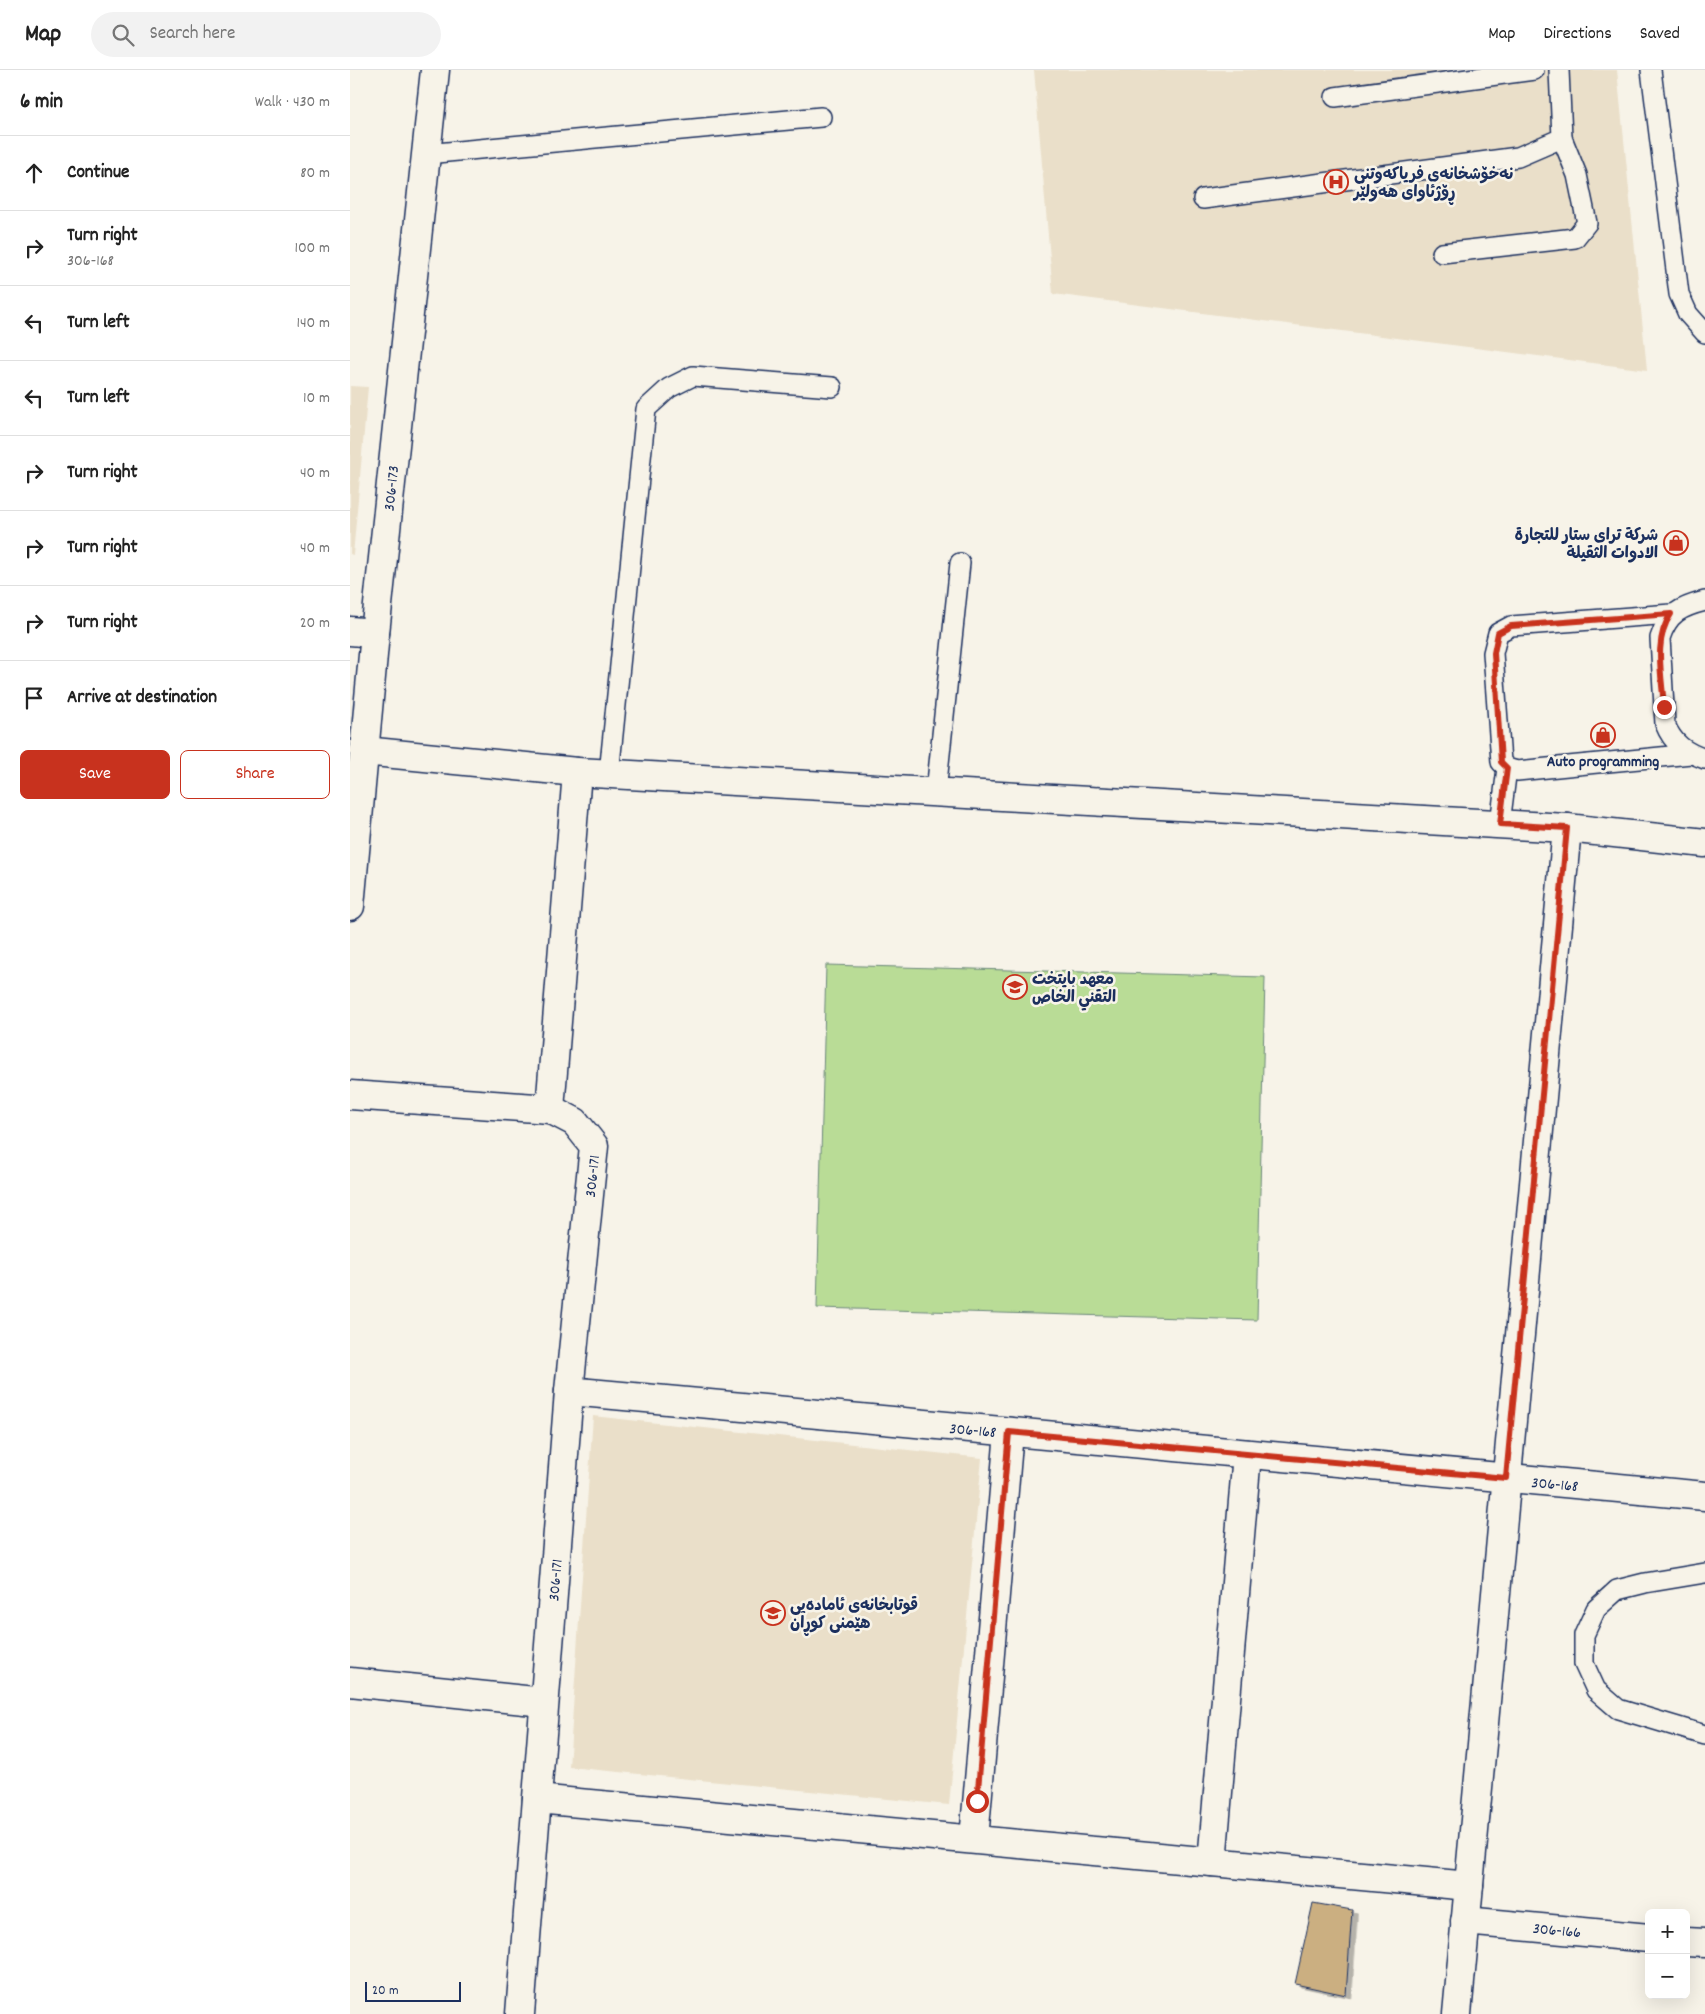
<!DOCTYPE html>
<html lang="en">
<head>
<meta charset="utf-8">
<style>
  :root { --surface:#fff; --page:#f2f2f2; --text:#222; --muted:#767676; --line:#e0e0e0; --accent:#c8321e }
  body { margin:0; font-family:Dekko,"Playpen Sans Arabic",sans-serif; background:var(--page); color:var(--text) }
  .controls { position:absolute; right:15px; bottom:15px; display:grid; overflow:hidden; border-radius:8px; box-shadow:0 5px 20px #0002 }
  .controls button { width:45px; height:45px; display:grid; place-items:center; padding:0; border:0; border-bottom:1px solid var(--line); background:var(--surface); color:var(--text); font:25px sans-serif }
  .scale { position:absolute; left:15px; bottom:12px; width:96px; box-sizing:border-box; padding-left:5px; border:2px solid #1b2f5e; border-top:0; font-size:14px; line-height:18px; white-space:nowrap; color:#1b2f5e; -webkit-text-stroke:4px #f7f3e8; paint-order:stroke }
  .stop { position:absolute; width:15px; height:15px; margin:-11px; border:4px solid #c8321e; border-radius:50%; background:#fff }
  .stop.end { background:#c8321e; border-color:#fff; box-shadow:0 1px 5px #0008 }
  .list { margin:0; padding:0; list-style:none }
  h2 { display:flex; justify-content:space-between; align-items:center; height:65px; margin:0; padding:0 20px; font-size:21px }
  h2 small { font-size:16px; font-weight:400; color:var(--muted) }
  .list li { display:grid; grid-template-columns:32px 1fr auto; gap:15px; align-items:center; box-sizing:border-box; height:75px; padding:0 20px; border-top:1px solid var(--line) }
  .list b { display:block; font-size:19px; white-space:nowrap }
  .list p { margin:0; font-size:16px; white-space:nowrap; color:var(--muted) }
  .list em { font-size:16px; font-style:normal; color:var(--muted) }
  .actions { display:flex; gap:10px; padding:15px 20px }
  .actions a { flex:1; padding:11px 0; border:1px solid var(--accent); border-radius:8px; text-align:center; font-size:18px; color:var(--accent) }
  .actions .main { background:var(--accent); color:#fff }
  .icon { flex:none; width:28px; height:28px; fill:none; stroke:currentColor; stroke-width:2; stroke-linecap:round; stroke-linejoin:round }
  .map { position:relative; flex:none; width:1355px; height:1944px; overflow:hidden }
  header { display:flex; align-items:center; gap:30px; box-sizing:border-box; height:70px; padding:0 25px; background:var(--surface); border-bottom:1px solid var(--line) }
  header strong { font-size:24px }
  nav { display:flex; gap:28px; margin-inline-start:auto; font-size:18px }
  .search { width:350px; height:45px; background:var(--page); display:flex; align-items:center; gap:12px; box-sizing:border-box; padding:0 18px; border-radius:28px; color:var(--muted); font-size:19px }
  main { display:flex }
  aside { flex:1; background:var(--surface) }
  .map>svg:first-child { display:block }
  .built { fill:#eadfc9 }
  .green { fill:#b9dc96; stroke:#6a867a }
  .building { fill:#cbaf81; stroke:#1b2f5e; filter:url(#shadow) }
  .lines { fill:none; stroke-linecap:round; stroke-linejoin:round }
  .lane-casing { stroke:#1b2f5e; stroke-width:22 }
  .street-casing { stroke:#1b2f5e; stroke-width:31 }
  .lane { stroke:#f7f3e8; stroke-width:19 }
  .street { stroke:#f7f3e8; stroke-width:28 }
  .route { stroke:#c8321e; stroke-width:6 }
  .labels { text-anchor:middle; stroke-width:5; stroke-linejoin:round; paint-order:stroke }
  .poi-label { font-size:16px; font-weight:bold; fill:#1b2f5e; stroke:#f7f3e8; text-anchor:start }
  .street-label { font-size:16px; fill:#1b2f5e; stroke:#f7f3e8 }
</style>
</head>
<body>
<header>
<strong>Map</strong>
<div class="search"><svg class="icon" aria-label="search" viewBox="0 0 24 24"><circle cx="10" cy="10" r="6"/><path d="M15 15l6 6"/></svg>Search here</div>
<nav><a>Map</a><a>Directions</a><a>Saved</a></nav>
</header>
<main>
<aside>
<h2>6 min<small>Walk · 430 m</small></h2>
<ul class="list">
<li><svg class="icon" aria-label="ahead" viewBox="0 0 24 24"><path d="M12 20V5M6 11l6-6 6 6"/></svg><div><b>Continue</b></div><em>80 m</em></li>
<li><svg class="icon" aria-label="right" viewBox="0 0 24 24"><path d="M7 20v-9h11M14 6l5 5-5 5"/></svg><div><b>Turn right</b><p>306-168</p></div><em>100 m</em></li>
<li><svg class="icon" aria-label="left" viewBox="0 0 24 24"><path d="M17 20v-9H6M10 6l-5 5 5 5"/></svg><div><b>Turn left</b></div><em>140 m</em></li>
<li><svg class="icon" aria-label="left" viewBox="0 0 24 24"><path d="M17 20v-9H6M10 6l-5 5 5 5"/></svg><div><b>Turn left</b></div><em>10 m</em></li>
<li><svg class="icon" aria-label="right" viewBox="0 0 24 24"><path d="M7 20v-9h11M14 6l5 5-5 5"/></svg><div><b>Turn right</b></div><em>40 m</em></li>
<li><svg class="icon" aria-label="right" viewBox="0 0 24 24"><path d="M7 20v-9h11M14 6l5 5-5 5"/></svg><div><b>Turn right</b></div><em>40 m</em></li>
<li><svg class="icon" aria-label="right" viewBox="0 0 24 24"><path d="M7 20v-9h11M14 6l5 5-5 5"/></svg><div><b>Turn right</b></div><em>20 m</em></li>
<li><svg class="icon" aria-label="arrive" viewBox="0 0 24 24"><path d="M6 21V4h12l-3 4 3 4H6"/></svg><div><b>Arrive at destination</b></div></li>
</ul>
<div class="actions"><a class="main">Save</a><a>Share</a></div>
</aside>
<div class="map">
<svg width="1355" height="1944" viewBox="0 0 1355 1944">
  <defs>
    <filter id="shadow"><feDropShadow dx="5.5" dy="3" stdDeviation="0" flood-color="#0004"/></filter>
  </defs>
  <rect width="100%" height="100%" fill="#f7f3e8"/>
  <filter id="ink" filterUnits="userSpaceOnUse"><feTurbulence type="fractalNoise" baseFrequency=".02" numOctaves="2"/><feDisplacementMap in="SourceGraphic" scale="10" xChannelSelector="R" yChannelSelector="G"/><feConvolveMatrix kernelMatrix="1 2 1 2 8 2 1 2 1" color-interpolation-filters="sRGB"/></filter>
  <g filter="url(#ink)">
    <g class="built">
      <path d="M684,0H1267L1297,300L703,224Z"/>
      <path d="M0,316L18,317L3,485L0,484Z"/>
      <path d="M243,1346L632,1388L599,1735L219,1697Z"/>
    </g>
    <path class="green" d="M476,895L915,907L907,1250L467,1238Z"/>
    <path class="building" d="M963,1833L1002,1840L996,1925L945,1914Z"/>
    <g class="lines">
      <defs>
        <g id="lane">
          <path d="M1301,0L1329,224L1338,244L1355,263"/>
          <path d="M985,27L1184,0"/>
          <path d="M76,84L471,47"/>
          <path d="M853,129L1168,87L1212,68L1209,0"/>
          <path d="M1092,183L1225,168L1237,153L1227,105L1212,68"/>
          <path d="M1355,531C1331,537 1318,543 1310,568L1315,654C1323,674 1335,682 1355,689"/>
          <path d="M1321,544L1161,556L1148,563L1143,583L1151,692L1157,698L1167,701L1341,684"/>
          <path d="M259,704L296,339L319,318L343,306L482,317"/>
          <path d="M586,722L610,493"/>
          <path d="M1150,754L1157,698"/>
          <path d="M1355,1503L1295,1513L1267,1520L1246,1539L1234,1565V1594L1246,1620L1268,1639L1355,1665"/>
        </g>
        <g id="street">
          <path d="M0,561L25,563"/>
          <path d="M14,681L227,702L1217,758L1355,773"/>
          <path d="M0,836L25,563L85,0"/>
          <path d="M0,1025L200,1039L225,1052L244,1076L219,1321L170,1944"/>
          <path d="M200,1039L227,702"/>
          <path d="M219,1321L1355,1426"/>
          <path d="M0,1612L194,1632"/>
          <path d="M187,1729L1119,1816"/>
          <path d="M624,1769L659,1362"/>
          <path d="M862,1792L897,1384"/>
          <path d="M1115,1851L1299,1868"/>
          <path d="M1336,1872L1355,1873"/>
          <path d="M1107,1944L1217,758"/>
        </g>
      </defs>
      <use href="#lane" class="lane-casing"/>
      <use href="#street" class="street-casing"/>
      <use href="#lane" class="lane"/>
      <use href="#street" class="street"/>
    </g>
  </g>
  <g class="lines" filter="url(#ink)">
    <path class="route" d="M627,1731L659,1362L1156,1408L1217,758L1150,754L1157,698L1151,692L1144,583L1148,563L1161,556L1321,544C1303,570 1312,606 1314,637"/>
  </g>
  <defs>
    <symbol id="hospital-ring" viewBox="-11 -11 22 22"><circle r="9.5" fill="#f7f3e8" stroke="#c8321e" stroke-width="1.5"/><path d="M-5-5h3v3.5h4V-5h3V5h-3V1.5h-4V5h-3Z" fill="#c8321e"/></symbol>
    <symbol id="shop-ring" viewBox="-11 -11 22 22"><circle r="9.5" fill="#f7f3e8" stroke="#c8321e" stroke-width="1.5"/><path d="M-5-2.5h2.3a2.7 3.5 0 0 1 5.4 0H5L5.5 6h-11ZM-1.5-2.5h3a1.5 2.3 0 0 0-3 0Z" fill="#c8321e"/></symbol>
    <symbol id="school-ring" viewBox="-11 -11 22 22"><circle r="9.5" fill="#f7f3e8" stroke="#c8321e" stroke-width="1.5"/><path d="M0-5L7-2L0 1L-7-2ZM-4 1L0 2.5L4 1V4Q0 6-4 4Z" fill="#c8321e"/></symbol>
  </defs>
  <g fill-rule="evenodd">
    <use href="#hospital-ring" x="972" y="98" width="28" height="28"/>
    <use href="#shop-ring" x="1312" y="459" width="28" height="28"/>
    <use href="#shop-ring" x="1239" y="651" width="28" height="28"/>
    <use href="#school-ring" x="651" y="903" width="28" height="28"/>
    <use href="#school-ring" x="409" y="1529" width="28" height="28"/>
  </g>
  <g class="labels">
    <g class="poi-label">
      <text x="1004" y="109">نەخۆشخانەی فریاکەوتنی<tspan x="1004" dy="18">ڕۆژئاوای هەولێر</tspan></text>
      <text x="1308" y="470" text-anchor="end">شركة ترای ستار للتجارة<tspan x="1308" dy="18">الادوات الثقيلة</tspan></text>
      <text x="1253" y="696" text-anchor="middle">Auto programming</text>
      <text x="682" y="914">معهد بايتخت<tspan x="682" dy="18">التقني الخاص</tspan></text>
      <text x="440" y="1540">قوتابخانەی ئامادەیی<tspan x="440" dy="18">هێمنی کوڕان</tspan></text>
    </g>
    <g class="street-label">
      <text transform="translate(40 418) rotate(-84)" y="6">306-173</text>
      <text transform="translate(241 1106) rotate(-84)" y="6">306-171</text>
      <text transform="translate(623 1359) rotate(5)" y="6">306-168</text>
      <text transform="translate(1205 1413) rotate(5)" y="6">306-168</text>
      <text transform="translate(204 1510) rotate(-85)" y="6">306-171</text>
      <text transform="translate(1207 1859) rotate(5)" y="6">306-166</text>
    </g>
  </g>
</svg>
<div class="controls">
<button>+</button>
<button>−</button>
</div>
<div class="scale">20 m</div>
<div class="stop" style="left:627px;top:1731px"></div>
<div class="stop end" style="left:1314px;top:637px"></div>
</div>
</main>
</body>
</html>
